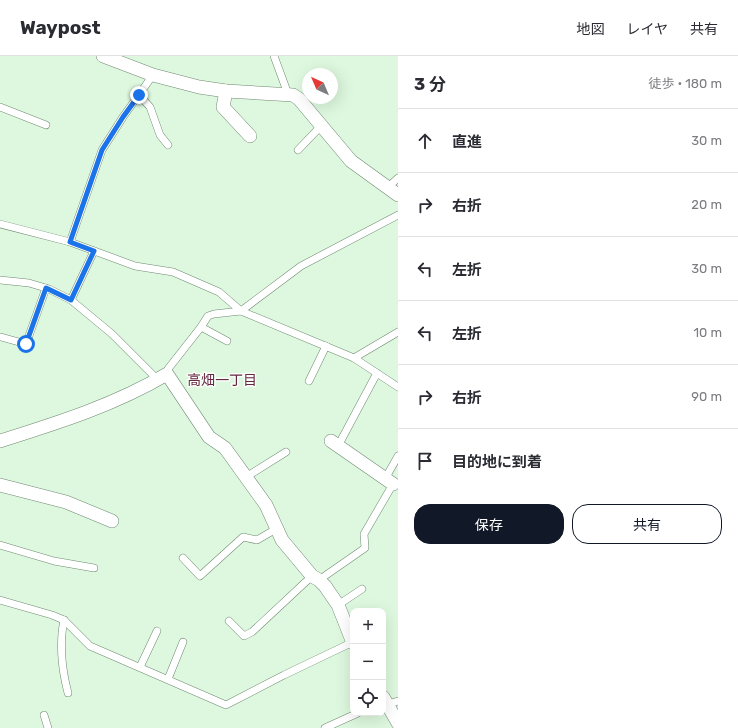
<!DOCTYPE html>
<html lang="ja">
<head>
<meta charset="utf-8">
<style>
  :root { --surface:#fff; --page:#f2f2f3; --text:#2b2b33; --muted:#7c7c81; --line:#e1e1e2; --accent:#111827 }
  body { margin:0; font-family:Rubik,"Noto Sans JP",sans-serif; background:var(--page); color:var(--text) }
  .controls { position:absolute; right:12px; bottom:12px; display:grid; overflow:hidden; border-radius:8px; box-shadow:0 4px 16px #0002 }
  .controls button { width:36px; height:36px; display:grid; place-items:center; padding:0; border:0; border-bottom:1px solid var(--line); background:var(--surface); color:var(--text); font:20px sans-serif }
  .compass { position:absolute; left:302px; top:12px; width:36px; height:36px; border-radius:50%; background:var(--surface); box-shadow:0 4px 16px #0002; rotate:316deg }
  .stop { position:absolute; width:12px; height:12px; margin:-9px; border:3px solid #1a73e8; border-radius:50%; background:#fff }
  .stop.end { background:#1a73e8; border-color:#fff; box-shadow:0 1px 4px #0008 }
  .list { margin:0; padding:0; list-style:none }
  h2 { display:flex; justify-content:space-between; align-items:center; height:52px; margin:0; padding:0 16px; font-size:17px }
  h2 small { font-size:13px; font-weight:400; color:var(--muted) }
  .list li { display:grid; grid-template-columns:26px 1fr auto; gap:12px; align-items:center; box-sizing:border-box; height:64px; padding:0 16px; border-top:1px solid var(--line) }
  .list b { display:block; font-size:15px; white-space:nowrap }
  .list em { font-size:13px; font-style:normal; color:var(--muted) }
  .actions { display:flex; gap:8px; padding:12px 16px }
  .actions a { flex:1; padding:9px 0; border:1px solid var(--accent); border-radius:16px; text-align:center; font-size:14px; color:var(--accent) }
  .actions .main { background:var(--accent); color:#fff }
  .icon { flex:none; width:22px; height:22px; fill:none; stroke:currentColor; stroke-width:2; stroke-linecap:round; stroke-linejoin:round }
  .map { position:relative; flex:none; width:398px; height:672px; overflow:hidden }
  header { display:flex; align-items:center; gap:24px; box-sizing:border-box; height:56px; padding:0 20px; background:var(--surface); border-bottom:1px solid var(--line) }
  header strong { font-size:19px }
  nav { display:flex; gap:22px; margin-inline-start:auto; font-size:14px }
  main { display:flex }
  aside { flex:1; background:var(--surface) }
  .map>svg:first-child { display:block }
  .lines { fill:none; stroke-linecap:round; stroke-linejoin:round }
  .lane-casing { stroke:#708972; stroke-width:8 }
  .street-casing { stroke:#708972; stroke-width:14 }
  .lane { stroke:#fff; stroke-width:7 }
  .street { stroke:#fff; stroke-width:13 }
  .route { stroke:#1a73e8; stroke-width:5 }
  .labels { text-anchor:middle; stroke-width:3; stroke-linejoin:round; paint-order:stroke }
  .neighbourhood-label { font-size:14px; fill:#682642; stroke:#f9fef9 }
</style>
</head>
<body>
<header>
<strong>Waypost</strong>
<nav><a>地図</a><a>レイヤ</a><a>共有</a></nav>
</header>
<main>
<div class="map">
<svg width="398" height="672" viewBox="0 0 398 672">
  <rect width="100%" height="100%" fill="#ddf8de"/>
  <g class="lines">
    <defs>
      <g id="lane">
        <path d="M274,0L288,38"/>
        <path d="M139,39L150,51L160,79L168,89"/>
        <path d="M0,51L46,69"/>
        <path d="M298,94L321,70"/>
        <path d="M387,132L398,122"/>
        <path d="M0,168L70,186L135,210L173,216L219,236L241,255L354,302L398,331"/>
        <path d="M70,186L102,94L123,61L153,19"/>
        <path d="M0,224L29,227L49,233L71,244L112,278L157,323"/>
        <path d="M71,244L94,195"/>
        <path d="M201,271L208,260L214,258L241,255L301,210L398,159"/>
        <path d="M1,281L26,288L46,232"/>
        <path d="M354,302L398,276"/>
        <path d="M167,318L168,313L201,271L227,285"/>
        <path d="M309,325L326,290"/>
        <path d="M338,390L377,317"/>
        <path d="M246,421L286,396"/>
        <path d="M385,423L398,400"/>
        <path d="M0,489L54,505L94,512"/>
        <path d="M183,502L200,520L243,481L257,484L276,473"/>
        <path d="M319,524L365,492L364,478L393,428"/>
        <path d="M0,544L52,559L64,564L90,590L226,649L284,619L353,586"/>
        <path d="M338,549L362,533"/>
        <path d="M64,564C59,588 62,614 68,637"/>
        <path d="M229,565L244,580L252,576L312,520"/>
        <path d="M140,611L157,575"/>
        <path d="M168,623L183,586"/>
        <path d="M385,649L398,645"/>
        <path d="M44,659L48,672"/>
        <path d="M325,672L358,657"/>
      </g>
      <g id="street">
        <path d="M103,0L153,19L199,31L226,35L293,39L299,43L351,105L398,139"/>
        <path d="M226,35L223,51L250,80"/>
        <path d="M0,385C57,367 115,349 167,318L209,381L225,392L266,449L282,484L312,520L319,524L325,530L338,549L353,587"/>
        <path d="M331,385L393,428"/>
        <path d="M0,429L66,446L112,465"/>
        <path d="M383,641L398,667"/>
      </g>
    </defs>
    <use href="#lane" class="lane-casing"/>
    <use href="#street" class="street-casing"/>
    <use href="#lane" class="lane"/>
    <use href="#street" class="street"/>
  </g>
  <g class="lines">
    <path class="route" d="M26,288L46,232L71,244L94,195L70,186L102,94L123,61L139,39"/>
  </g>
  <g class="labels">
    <g class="neighbourhood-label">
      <text x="222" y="329">高畑一丁目</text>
    </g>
  </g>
</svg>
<div class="controls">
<button>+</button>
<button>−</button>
<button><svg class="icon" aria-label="locate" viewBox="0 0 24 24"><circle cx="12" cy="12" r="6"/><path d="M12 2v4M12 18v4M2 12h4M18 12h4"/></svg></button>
</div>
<svg class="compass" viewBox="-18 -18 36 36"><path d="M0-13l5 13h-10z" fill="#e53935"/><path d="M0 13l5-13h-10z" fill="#7c7c81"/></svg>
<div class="stop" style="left:26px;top:288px"></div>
<div class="stop end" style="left:139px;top:39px"></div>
</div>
<aside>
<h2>3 分<small>徒歩 · 180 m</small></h2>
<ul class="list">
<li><svg class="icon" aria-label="ahead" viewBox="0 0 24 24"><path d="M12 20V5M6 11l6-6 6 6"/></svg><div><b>直進</b></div><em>30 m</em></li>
<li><svg class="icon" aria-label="right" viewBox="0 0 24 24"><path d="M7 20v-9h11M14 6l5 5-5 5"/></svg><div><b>右折</b></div><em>20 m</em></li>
<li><svg class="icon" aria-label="left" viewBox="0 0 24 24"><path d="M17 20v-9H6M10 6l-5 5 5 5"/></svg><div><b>左折</b></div><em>30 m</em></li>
<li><svg class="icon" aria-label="left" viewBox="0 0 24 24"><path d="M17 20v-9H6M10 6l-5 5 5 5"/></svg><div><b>左折</b></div><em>10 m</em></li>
<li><svg class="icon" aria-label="right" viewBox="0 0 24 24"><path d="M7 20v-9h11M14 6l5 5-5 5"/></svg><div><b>右折</b></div><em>90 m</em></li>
<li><svg class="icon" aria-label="arrive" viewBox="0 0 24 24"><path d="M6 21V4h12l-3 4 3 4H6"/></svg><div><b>目的地に到着</b></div></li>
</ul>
<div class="actions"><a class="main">保存</a><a>共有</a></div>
</aside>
</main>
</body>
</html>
